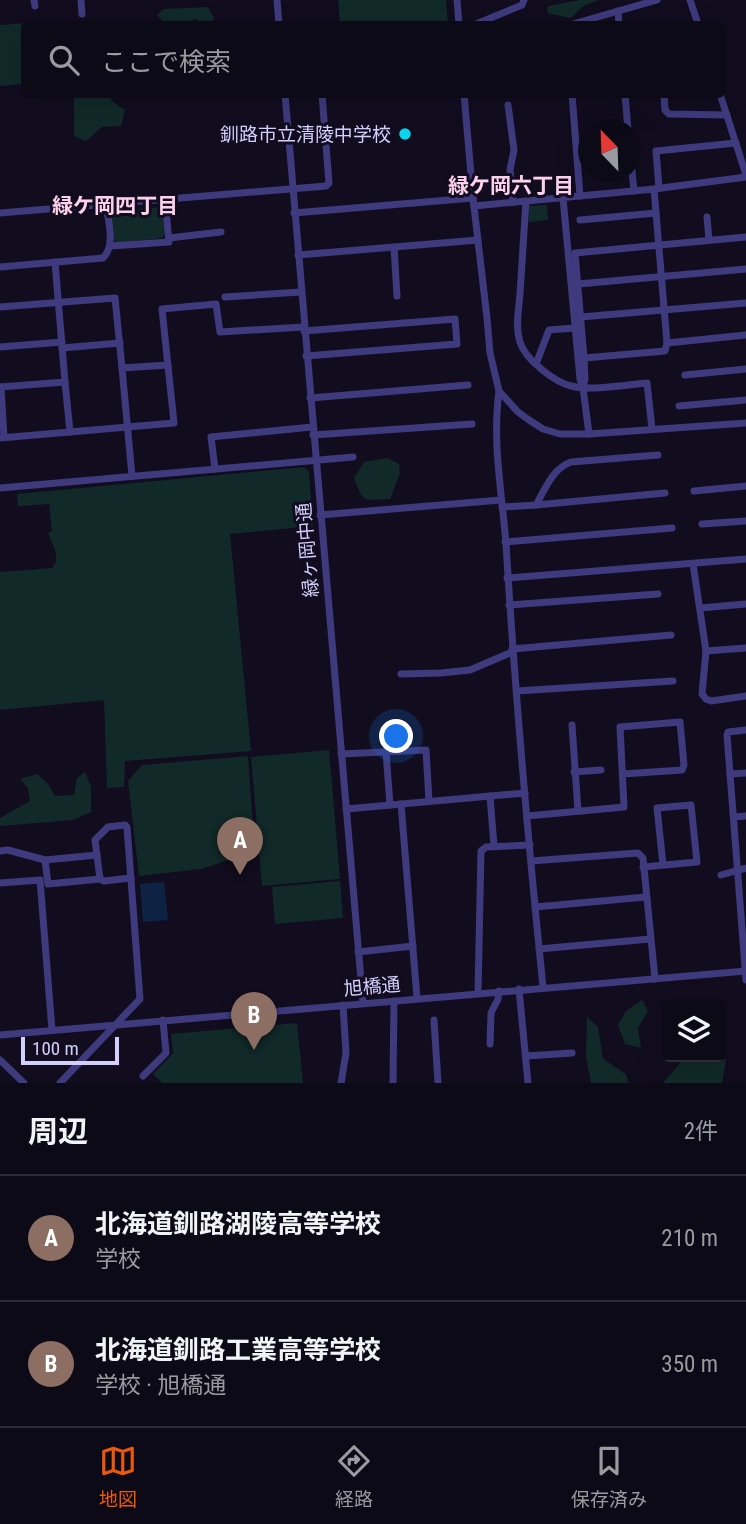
<!DOCTYPE html>
<html lang="ja">
<head>
<meta charset="utf-8">
<style>
  :root { --surface:#0d0a17; --page:#161320; --text:#f1f3f6; --muted:#9a9aa1; --line:#2d2b36; --accent:#ea580c }
  body { margin:0; font-family:"Roboto Condensed","Noto Sans JP",sans-serif; background:var(--page); color:var(--text) }
  .controls { position:absolute; right:21px; bottom:21px; display:grid; overflow:hidden; border-radius:7px; box-shadow:0 7px 28px #0002 }
  .controls button { width:63px; height:63px; display:grid; place-items:center; padding:0; border:0; border-bottom:2px solid var(--line); background:var(--surface); color:var(--text); font:35px sans-serif }
  .compass { position:absolute; left:578px; top:119px; width:63px; height:63px; border-radius:50%; background:var(--surface); box-shadow:0 7px 28px #0002; rotate:337deg }
  .scale { position:absolute; left:21px; bottom:18px; width:98px; box-sizing:border-box; padding-left:7px; border:4px solid #d4cefd; border-top:0; font-size:19px; line-height:24px; white-space:nowrap; color:#d4cefd; -webkit-text-stroke:5px #110d1f; paint-order:stroke }
  .you { position:absolute; left:397px; top:737px; width:24px; height:24px; margin:-18px; border:5px solid #fff; border-radius:50%; background:#1a73e8; box-shadow:0 0 0 10px #1a73e833 }
  .badge { display:grid; place-items:center; width:46px; height:46px; border-radius:50%; background:var(--accent); color:#fff; font-size:23px; font-weight:700 }
  .pin { position:absolute; translate:-50% -58px; filter:drop-shadow(0 2px 4px #0008) }
  .pin::after { content:''; position:absolute; top:37px; width:24px; height:21px; background:inherit; clip-path:polygon(0 0,100% 0,50% 100%) }
  .list { margin:0; padding:0; list-style:none }
  h2 { display:flex; justify-content:space-between; align-items:center; height:91px; margin:0; padding:0 28px; font-size:30px }
  h2 small { font-size:23px; font-weight:400; color:var(--muted) }
  .list li { display:grid; grid-template-columns:46px 1fr auto; gap:21px; align-items:center; box-sizing:border-box; height:126px; padding:0 28px; border-top:2px solid var(--line) }
  .list b { display:block; font-size:26px; white-space:nowrap }
  .list p { margin:0; font-size:23px; white-space:nowrap; color:var(--muted) }
  .list em { font-size:23px; font-style:normal; color:var(--muted) }
  .icon { flex:none; width:38px; height:38px; fill:none; stroke:currentColor; stroke-width:2; stroke-linecap:round; stroke-linejoin:round }
  .map { position:relative; flex:none; width:746px; height:1083px; overflow:hidden }
  .search { position:absolute; background:var(--surface); box-shadow:0 7px 28px #0002; left:21px; right:21px; top:21px; height:77px; display:flex; align-items:center; gap:18px; box-sizing:border-box; padding:0 24px; border-radius:7px; color:var(--muted); font-size:26px }
  .sheet { height:343px; background:var(--surface) }
  nav { display:flex; justify-content:space-around; align-items:center; box-sizing:border-box; height:98px; border-top:2px solid var(--line); background:var(--surface); font-size:19px; color:var(--muted) }
  nav a { display:grid; justify-items:center; gap:4px }
  nav .on { color:var(--accent) }
  .map>svg:first-child { display:block }
  .green { fill:#112929 }
  .water { fill:#0e2243 }
  .lines { fill:none; stroke-linecap:round; stroke-linejoin:round }
  .minor { stroke:#3e3a7d; stroke-width:7 }
  .poi-dot { fill:#09d4ee; stroke:#110d1f; stroke-width:2.5 }
  .labels { text-anchor:middle; stroke-width:6; stroke-linejoin:round; paint-order:stroke }
  .poi-label { font-size:19px; fill:#d4cefd; stroke:#110d1f; text-anchor:end }
  .street-label { font-size:19px; fill:#d4cefd; stroke:#110d1f }
  .neighbourhood-label { font-size:21px; font-weight:bold; fill:#fdd0ec; stroke:#110d1f }
</style>
</head>
<body>
<div class="map">
<svg width="746" height="1083" viewBox="0 0 746 1083">
  <rect width="100%" height="100%" fill="#110d1f"/>
  <g class="green">
    <path d="M338,0H446L448,24H340Z"/>
    <path d="M580,0H598L582,7L571,18L547,13L548,6Z"/>
    <path d="M208,7L214,18L211,24H197L200,22L196,19L182,24H165L157,15L164,9Z"/>
    <path d="M39,22V24H24V84L0,86V25Z"/>
    <path d="M74,95H109L112,101L125,110L121,126L102,127L86,141L74,136Z"/>
    <path d="M547,205L548,220L529,222V206Z"/>
    <path d="M162,207L165,234L162,238L117,243L112,239L110,211Z"/>
    <path d="M388,458L399,464L400,473L390,499C363,500 364,504 354,478L364,462Z"/>
    <path d="M304,467L309,472L313,526L230,534L251,751L125,761L124,787L107,788L104,700L0,710V572L52,568C62,558 52,545 48,533L52,531L49,504L18,506L17,494Z"/>
    <path d="M329,750L340,879L262,886L251,757Z"/>
    <path d="M248,756L253,826L241,850L232,859L201,869L139,876L128,781L142,765Z"/>
    <path d="M85,772L91,787V812L73,820L0,826V818L30,801L28,788L20,779L37,774L48,784L55,796L74,795L77,778Z"/>
    <path d="M340,881L343,918L275,924L272,887Z"/>
    <path d="M642,1000L648,1011L638,1028L641,1048L625,1044L618,1025L626,1011Z"/>
    <path d="M587,1017L598,1027L603,1059L626,1074L628,1083H591L586,1057Z"/>
    <path d="M297,1023L303,1083H162L153,1074L173,1053L171,1034Z"/>
    <path d="M685,1057L726,1059L722,1083H663Z"/>
  </g>
  <path class="water" d="M164,882L168,920L143,922L140,884Z"/>
  <g class="lines">
    <g class="minor">
      <path d="M34,0L35,6"/>
      <path d="M81,0L82,14"/>
      <path d="M277,0L279,24"/>
      <path d="M457,0L459,24"/>
      <path d="M690,0L698,24"/>
      <path d="M618,11L619,24"/>
      <path d="M476,24L522,5L524,0"/>
      <path d="M573,24L657,0"/>
      <path d="M285,94L363,1003"/>
      <path d="M464,94L473,198L487,318L490,353L499,391L518,412L529,420L543,429L560,434H589L746,423"/>
      <path d="M572,94L580,196"/>
      <path d="M625,94L628,130"/>
      <path d="M664,94L665,110L669,114L727,115"/>
      <path d="M720,94L746,175"/>
      <path d="M508,105L514,150L510,170L513,202"/>
      <path d="M630,151L634,191"/>
      <path d="M659,188L656,151L736,143"/>
      <path d="M654,189L667,343"/>
      <path d="M563,198L580,379L583,388L589,434"/>
      <path d="M526,201C524,232 522,262 520,293C519,309 515,326 520,342C525,359 554,382 571,386C591,391 626,385 647,383L652,429"/>
      <path d="M474,206L654,189L746,177"/>
      <path d="M0,213L326,186L329,183L322,94"/>
      <path d="M294,213L473,198"/>
      <path d="M707,217L709,240"/>
      <path d="M580,220L656,213"/>
      <path d="M169,238L221,232"/>
      <path d="M111,246L169,242L165,199"/>
      <path d="M394,247L397,296"/>
      <path d="M298,255L478,240"/>
      <path d="M0,267L103,258C116,246 108,220 106,204"/>
      <path d="M578,284L746,269"/>
      <path d="M225,297L301,292"/>
      <path d="M0,307L115,298L122,368"/>
      <path d="M581,317L746,303"/>
      <path d="M304,331L455,319L457,344L306,356"/>
      <path d="M0,347L62,342"/>
      <path d="M62,348L120,343"/>
      <path d="M584,358L665,351L667,343L746,335"/>
      <path d="M536,364L549,330L574,328"/>
      <path d="M685,375L746,369"/>
      <path d="M65,382L70,432"/>
      <path d="M0,387L65,382L55,262"/>
      <path d="M1,387L4,437"/>
      <path d="M583,388L585,379L584,358L575,253L746,237"/>
      <path d="M499,391C492,442 502,493 506,544C515,692 528,840 543,987"/>
      <path d="M310,398L468,385"/>
      <path d="M679,406L746,400"/>
      <path d="M313,435L472,424"/>
      <path d="M0,438L174,423L162,309L216,304L220,332L304,327"/>
      <path d="M215,469L211,437L312,427"/>
      <path d="M132,476L122,368L168,365"/>
      <path d="M0,488L353,457"/>
      <path d="M694,491L746,486"/>
      <path d="M536,505L665,493"/>
      <path d="M502,507L536,505C545,489 553,468 571,462L658,455"/>
      <path d="M320,515L501,500"/>
      <path d="M702,524L746,521"/>
      <path d="M505,542L672,528"/>
      <path d="M693,564L706,651L702,694L706,699L711,701L746,696"/>
      <path d="M507,578L746,559"/>
      <path d="M509,605L658,594"/>
      <path d="M700,608L746,604"/>
      <path d="M512,649L671,635"/>
      <path d="M706,651L746,648"/>
      <path d="M401,674L441,673L470,670L512,652"/>
      <path d="M517,691L673,681"/>
      <path d="M572,725L578,811"/>
      <path d="M746,730L728,732L727,735L746,980"/>
      <path d="M386,752L390,805"/>
      <path d="M341,754L426,750L429,801"/>
      <path d="M574,772L601,770"/>
      <path d="M730,774L746,773"/>
      <path d="M490,796L494,846"/>
      <path d="M401,804L417,998"/>
      <path d="M346,809L525,793"/>
      <path d="M527,816L624,807L620,727L680,722L684,765L682,770L623,774"/>
      <path d="M734,817L746,816"/>
      <path d="M0,851L8,850L45,860L97,855"/>
      <path d="M45,860L48,884L100,879L95,840L108,827L125,825L127,827L140,999L60,1083"/>
      <path d="M531,861L638,853L643,858L655,979"/>
      <path d="M643,867L697,862L691,805L657,808L663,865"/>
      <path d="M721,875L746,868"/>
      <path d="M100,879L104,881L131,878"/>
      <path d="M0,883L40,880L52,1030"/>
      <path d="M535,907L646,897"/>
      <path d="M539,949L650,939"/>
      <path d="M358,952L413,946"/>
      <path d="M519,989L528,1083"/>
      <path d="M478,993L481,851L486,847L530,845"/>
      <path d="M434,1020L438,1083"/>
      <path d="M0,1035L746,971"/>
      <path d="M490,1044L491,1013L498,999L499,991"/>
      <path d="M526,1056L572,1053"/>
      <path d="M0,1060L24,1083"/>
      <path d="M143,1076L166,1053L163,1020"/>
      <path d="M341,1083L346,1053L343,1005"/>
      <path d="M393,1083L394,1001"/>
    </g>
  </g>
  <circle class="poi-dot" cx="405" cy="134" r="7"/>
  <g class="labels">
    <g class="poi-label">
      <text x="391" y="141">釧路市立清陵中学校</text>
    </g>
    <g class="street-label">
      <text transform="translate(307 550) rotate(-95)" y="7">緑ヶ岡中通</text>
      <text transform="translate(372 986) rotate(-5)" y="7">旭橋通</text>
    </g>
    <g class="neighbourhood-label">
      <text x="511" y="193">緑ケ岡六丁目</text>
      <text x="115" y="213">緑ケ岡四丁目</text>
    </g>
  </g>
</svg>
<div class="controls">
<button><svg class="icon" aria-label="layers" viewBox="0 0 24 24"><path d="M12 4l9 5-9 5-9-5zM3 14l9 5 9-5"/></svg></button>
</div>
<svg class="compass" viewBox="-18 -18 36 36"><path d="M0-13l5 13h-10z" fill="#e53935"/><path d="M0 13l5-13h-10z" fill="#9a9aa1"/></svg>
<div class="scale">100 m</div>
<div class="you"></div>
<div class="pin badge" style="left:240px;top:875px;background:#8d6e63">A</div>
<div class="pin badge" style="left:254px;top:1050px;background:#8d6e63">B</div>
<div class="search"><svg class="icon" aria-label="search" viewBox="0 0 24 24"><circle cx="10" cy="10" r="6"/><path d="M15 15l6 6"/></svg>ここで検索</div>
</div>
<section class="sheet">
<h2>周辺<small>2件</small></h2>
<ul class="list">
<li><span class="badge" style="background:#8d6e63">A</span><div><b>北海道釧路湖陵高等学校</b><p>学校</p></div><em>210 m</em></li>
<li><span class="badge" style="background:#8d6e63">B</span><div><b>北海道釧路工業高等学校</b><p>学校 · 旭橋通</p></div><em>350 m</em></li>
</ul>
</section>
<nav>
<a class="on"><svg class="icon" aria-label="map" viewBox="0 0 24 24"><path d="M3 6l6-2 6 2 6-2v14l-6 2-6-2-6 2zM9 4v14M15 6v14"/></svg>地図</a>
<a><svg class="icon" aria-label="directions" viewBox="0 0 24 24"><path d="M12 3l9 9-9 9-9-9zM9 14v-3h6M13 9l2 2-2 2"/></svg>経路</a>
<a><svg class="icon" aria-label="saved" viewBox="0 0 24 24"><path d="M7 4h10v16l-5-4-5 4z"/></svg>保存済み</a>
</nav>
</body>
</html>
